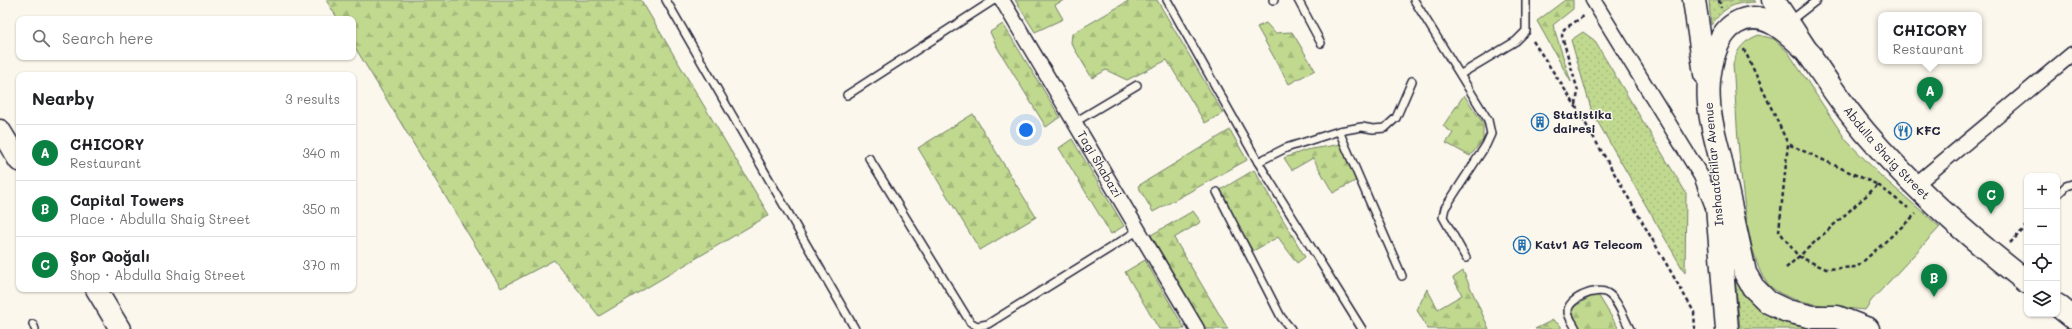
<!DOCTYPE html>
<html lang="en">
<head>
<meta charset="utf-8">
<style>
  :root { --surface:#fff; --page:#f6f6f6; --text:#202124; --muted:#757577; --line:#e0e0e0; --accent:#0b8043 }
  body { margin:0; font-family:Mali,sans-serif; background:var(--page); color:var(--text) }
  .controls { position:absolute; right:12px; bottom:12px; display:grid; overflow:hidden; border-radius:8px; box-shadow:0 1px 3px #0004 }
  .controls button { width:36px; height:36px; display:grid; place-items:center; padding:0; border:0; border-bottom:1px solid var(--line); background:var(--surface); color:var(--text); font:20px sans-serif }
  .you { position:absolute; left:1026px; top:130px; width:14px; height:14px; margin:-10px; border:3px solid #fff; border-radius:50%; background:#1a73e8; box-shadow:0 0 0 6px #1a73e833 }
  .badge { display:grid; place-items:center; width:26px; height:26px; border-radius:50%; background:var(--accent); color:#fff; font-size:13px; font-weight:700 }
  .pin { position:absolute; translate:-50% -33px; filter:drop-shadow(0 1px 2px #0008) }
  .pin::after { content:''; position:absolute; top:21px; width:14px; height:12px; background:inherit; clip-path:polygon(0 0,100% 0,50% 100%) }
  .popup { position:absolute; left:1878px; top:12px; width:104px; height:52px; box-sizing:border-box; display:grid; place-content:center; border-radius:8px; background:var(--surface); filter:drop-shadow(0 1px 3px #0005); font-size:13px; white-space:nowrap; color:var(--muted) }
  .popup b { font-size:15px; color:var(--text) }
  .popup::after { content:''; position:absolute; left:50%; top:100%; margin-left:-8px; border:8px solid transparent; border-top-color:var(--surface) }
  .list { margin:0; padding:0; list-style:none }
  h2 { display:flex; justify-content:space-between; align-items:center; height:52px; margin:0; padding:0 16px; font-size:17px }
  h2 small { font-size:13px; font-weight:400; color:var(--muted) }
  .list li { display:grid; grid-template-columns:26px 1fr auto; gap:12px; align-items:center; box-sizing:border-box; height:56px; padding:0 16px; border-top:1px solid var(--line) }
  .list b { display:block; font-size:15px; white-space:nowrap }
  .list p { margin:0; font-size:13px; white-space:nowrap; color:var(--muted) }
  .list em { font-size:13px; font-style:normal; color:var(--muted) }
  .icon { flex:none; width:22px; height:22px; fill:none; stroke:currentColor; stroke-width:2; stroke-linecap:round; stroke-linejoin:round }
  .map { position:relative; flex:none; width:2072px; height:329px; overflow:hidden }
  .search { position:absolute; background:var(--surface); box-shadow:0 1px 3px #0004; left:16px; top:16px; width:340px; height:44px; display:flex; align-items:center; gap:10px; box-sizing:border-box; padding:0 14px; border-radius:8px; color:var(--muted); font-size:15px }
  .panel { position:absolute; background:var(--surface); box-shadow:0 1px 3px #0004; left:16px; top:72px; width:340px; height:220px; border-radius:8px }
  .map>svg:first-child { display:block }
  .grass { fill:url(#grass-dots); stroke:#717e65 }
  .forest { fill:url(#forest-firs); stroke:#717e65 }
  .green { fill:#c0d98f; stroke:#717e65 }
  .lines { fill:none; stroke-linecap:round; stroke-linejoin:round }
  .lane-casing { stroke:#22223b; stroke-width:10 }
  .street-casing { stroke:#22223b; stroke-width:17 }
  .secondary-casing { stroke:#22223b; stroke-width:23 }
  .primary-casing { stroke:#22223b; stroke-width:25 }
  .path { stroke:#22223b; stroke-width:2.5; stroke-dasharray:4 3; stroke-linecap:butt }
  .lane { stroke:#fbf7ec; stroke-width:7 }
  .street { stroke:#fbf7ec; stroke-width:14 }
  .secondary { stroke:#fbf7ec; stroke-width:20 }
  .primary { stroke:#fbf7ec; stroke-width:22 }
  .labels { text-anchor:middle; stroke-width:3; stroke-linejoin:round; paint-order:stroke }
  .poi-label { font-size:12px; font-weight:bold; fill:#22223b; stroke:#fbf7ec; text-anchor:start }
  .street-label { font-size:12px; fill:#22223b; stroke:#fbf7ec }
</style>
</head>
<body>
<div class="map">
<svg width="2072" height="329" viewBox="0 0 2072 329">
  <defs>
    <pattern id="grass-dots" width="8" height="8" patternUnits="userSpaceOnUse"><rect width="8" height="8" fill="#c0d98f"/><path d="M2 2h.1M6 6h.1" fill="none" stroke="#a5ba7c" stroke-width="1.8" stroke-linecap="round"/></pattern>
    <pattern id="forest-firs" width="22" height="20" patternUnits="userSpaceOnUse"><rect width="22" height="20" fill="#c0d98f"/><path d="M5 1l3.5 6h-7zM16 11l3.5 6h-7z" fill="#a5ba7c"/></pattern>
  </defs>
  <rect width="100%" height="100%" fill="#fbf7ec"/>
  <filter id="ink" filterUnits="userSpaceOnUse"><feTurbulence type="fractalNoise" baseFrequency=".025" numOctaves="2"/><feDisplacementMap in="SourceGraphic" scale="8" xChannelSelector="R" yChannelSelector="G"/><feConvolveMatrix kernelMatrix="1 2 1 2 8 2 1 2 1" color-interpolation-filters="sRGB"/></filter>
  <g filter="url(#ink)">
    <g class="grass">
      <path d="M1709,0H1753L1755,2C1732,3 1725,7 1711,25Z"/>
      <path d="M1583,32L1594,40L1686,193L1685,273L1592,112L1571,40Z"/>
      <path d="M1735,278C1757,315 1777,325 1820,329H1740Z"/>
    </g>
    <g class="forest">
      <path d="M326,0H641L769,215L599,316L554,260L501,288L353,44V19H338Z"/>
      <path d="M1015,0H1064L1055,5L1063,19L1035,32Z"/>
      <path d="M1130,0H1157L1223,113L1205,123L1167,60L1127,80L1106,70L1092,78L1071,43L1072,34Z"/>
      <path d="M1565,0H1573V9L1553,25L1571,82L1537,21Z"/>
      <path d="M1266,23L1275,33L1292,32L1315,70L1289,84L1257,27Z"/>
      <path d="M1003,24L1060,117L1046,127L997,47L990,32Z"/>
      <path d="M1464,95L1483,123V140L1470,156L1446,143L1453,133L1443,126Z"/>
      <path d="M973,114L1036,217L980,250L918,148Z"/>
      <path d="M1230,130L1247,160L1153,212L1138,186Z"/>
      <path d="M1072,139L1124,226L1111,234L1059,148Z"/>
      <path d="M1342,144L1357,180L1333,193L1313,158L1292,170L1284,158L1306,150Z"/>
      <path d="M1254,170L1305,257L1297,263L1278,237L1253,251L1217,192Z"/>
      <path d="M1193,211L1201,222L1174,238L1228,329H1206L1151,235Z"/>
      <path d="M1145,260L1185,329H1159L1125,272Z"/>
      <path d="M1463,271L1489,329H1428L1417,310L1427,289L1438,309L1462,295L1453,278Z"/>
      <path d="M1597,293L1619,329H1578L1572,308Z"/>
      <path d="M1553,320L1561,326V329H1535Z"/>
    </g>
    <path class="green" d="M1759,35L1774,39L1788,52L1846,140L1881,176L1940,227L1871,301L1865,310C1838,307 1787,305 1768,284C1740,254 1737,108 1733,64C1737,48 1745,40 1759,35Z"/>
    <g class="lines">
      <defs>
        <g id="lane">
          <path d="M666,0L855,329"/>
          <path d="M1167,0L1258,162L1362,329"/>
          <path d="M1273,0H1274"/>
          <path d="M1298,0L1321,43"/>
          <path d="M1414,0L1488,120L1491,134L1486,145L1445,208L1443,217L1466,258"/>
          <path d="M1790,21L1817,0"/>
          <path d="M1461,74L1516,41L1526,31V0"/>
          <path d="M847,95L994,0"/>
          <path d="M1075,122L1137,85"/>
          <path d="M1339,131L1402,276"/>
          <path d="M869,158L970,322L977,326L988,324L1139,230"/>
          <path d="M1258,162L1286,148L1339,131L1362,127L1373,129L1385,128L1396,118L1412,81"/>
          <path d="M1217,192L1281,317L1291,329"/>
          <path d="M2057,195L2066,186L2072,184"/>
          <path d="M33,324L35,329"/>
          <path d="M1576,329C1574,324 1568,317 1568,312C1567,298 1597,287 1607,293C1618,299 1624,319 1630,329"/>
        </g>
        <g id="street">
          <path id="s1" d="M1002,0L1197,329"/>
          <path d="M1593,0L1701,176L1713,207"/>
          <path d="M1915,185L2072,54"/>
        </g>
        <g id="secondary">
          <path d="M0,130L19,161"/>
          <path d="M96,289L120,329"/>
        </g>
        <g id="primary">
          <path d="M1694,0L1705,74"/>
          <path id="s2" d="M1773,0C1803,44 1831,91 1865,132C1913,188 1969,237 2027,282"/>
          <path d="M1811,55C1791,36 1765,6 1736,23C1712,37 1707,78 1709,103C1710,121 1716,140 1720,157C1728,196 1737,234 1745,273L1753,287L1768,302L1787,311L1813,317H1837L1868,329"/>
          <path d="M1716,194L1727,329"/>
          <path d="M2057,305L2072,317"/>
        </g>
      </defs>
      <use href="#lane" class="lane-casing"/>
      <use href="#street" class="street-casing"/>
      <use href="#secondary" class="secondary-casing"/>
      <use href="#primary" class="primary-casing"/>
      <g class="path">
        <path d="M1719,0L1721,8"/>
        <path d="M1533,41L1575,105L1694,312L1695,329"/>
        <path d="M1744,49L1788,144L1779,231L1798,256L1826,269L1857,267L1916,214"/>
        <path d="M1576,105L1578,91L1562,36L1564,29L1584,16"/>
        <path d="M1878,185L1908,208"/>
        <path d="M2010,243L2027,226"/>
        <path d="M1786,268L1878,185L1788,144"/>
      </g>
      <use href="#lane" class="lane"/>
      <use href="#street" class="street"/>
      <use href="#secondary" class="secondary"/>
      <use href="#primary" class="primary"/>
    </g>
  </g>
  <defs>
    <symbol id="building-ring" viewBox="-11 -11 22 22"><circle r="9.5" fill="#fbf7ec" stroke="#1f6fb2" stroke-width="1.5"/><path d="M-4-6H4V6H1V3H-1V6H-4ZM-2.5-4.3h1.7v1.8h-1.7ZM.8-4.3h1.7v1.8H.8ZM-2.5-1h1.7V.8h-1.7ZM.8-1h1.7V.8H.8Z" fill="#1f6fb2"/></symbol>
    <symbol id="restaurant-ring" viewBox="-11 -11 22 22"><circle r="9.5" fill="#fbf7ec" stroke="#1f6fb2" stroke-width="1.5"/><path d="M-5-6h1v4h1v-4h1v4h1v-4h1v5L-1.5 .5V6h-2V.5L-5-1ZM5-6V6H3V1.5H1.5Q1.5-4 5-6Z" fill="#1f6fb2"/></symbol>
  </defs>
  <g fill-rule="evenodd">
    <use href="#building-ring" x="1530" y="112" width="20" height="20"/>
    <use href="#restaurant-ring" x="1893" y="121" width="20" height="20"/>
    <use href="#building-ring" x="1512" y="235" width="20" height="20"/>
  </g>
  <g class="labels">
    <g class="poi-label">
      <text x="1553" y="119">Statistika<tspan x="1553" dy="14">dairesi</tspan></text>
      <text x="1916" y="135">KFC</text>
      <text x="1535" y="249">Katv1 AG Telecom</text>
    </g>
    <g class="street-label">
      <text dy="4" stroke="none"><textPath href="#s2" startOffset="191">Abdulla Shaig Street</textPath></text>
      <text dy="4" stroke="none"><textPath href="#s1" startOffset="191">Tagi Shabazi</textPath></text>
      <text transform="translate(1714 164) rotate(-95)" y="4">Inshaatchilar Avenue</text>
    </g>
  </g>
</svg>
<div class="controls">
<button>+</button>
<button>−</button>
<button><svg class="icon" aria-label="locate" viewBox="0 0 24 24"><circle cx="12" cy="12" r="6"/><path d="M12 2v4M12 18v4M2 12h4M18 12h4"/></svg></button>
<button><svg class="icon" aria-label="layers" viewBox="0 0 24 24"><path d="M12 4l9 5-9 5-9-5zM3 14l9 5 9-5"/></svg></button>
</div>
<div class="you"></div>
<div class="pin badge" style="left:1930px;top:110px">A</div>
<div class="popup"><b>CHICORY</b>Restaurant</div>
<div class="pin badge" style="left:1934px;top:297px">B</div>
<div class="pin badge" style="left:1991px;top:214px">C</div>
<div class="search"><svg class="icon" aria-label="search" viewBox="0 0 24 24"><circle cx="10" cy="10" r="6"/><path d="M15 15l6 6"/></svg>Search here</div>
<section class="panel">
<h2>Nearby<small>3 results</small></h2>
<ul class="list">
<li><span class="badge">A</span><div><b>CHICORY</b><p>Restaurant</p></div><em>340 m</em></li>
<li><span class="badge">B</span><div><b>Capital Towers</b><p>Place · Abdulla Shaig Street</p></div><em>350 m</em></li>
<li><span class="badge">C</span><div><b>Şor Qoğalı</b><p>Shop · Abdulla Shaig Street</p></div><em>370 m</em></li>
</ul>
</section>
</div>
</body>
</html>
